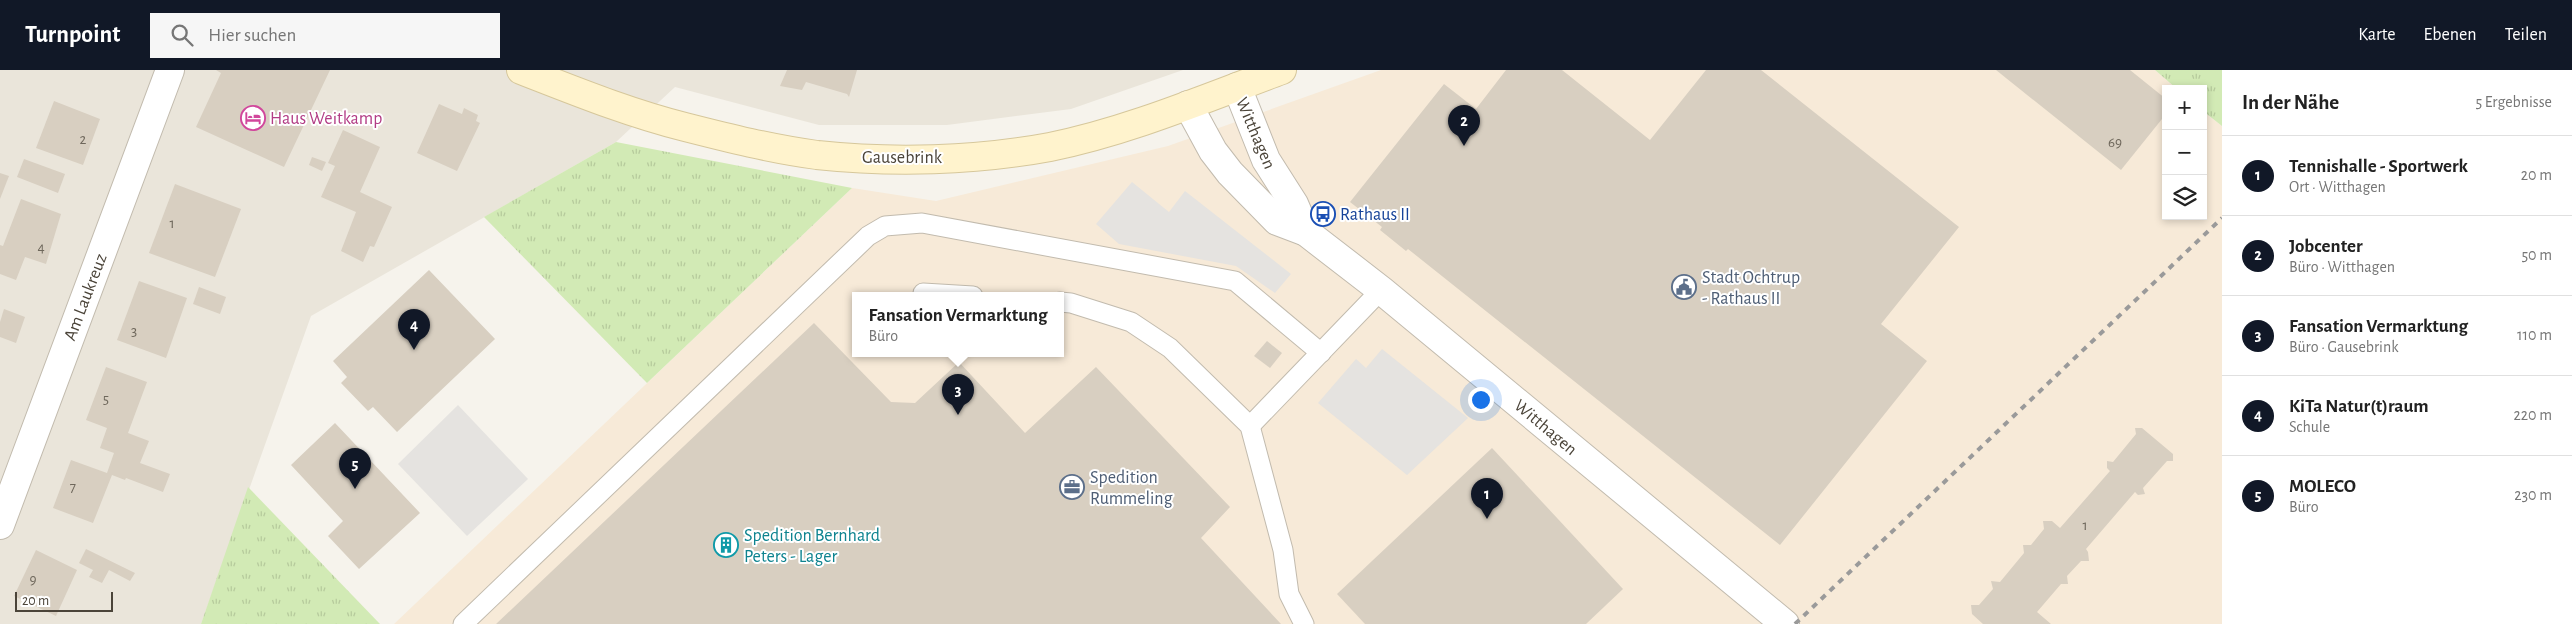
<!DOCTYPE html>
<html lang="de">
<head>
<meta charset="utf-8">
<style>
  :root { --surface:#fff; --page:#f6f6f6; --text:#222; --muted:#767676; --line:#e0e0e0; --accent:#111827 }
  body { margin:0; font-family:"Alegreya Sans",sans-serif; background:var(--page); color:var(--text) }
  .controls { position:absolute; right:15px; top:15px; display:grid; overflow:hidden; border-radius:0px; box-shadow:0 2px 8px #0003 }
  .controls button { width:45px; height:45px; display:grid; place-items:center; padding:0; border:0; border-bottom:1px solid var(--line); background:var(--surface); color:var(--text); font:25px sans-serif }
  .scale { position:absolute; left:15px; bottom:12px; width:98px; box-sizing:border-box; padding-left:5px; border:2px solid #4b4439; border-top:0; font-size:14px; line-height:18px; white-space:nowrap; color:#4b4439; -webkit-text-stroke:4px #fff; paint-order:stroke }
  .you { position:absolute; left:1480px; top:329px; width:18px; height:18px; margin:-12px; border:4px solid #fff; border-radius:50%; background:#1a73e8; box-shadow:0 0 0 8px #1a73e833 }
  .badge { display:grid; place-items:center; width:32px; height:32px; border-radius:50%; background:var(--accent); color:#fff; font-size:16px; font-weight:700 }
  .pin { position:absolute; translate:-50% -41px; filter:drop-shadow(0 1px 2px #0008) }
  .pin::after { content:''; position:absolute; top:26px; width:18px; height:15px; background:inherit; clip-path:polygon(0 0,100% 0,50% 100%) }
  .popup { position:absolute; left:852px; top:222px; width:212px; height:65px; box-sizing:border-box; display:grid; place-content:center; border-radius:0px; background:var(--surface); filter:drop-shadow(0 1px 4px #0005); font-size:16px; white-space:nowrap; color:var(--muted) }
  .popup b { font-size:19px; color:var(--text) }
  .popup::after { content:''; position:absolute; left:50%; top:100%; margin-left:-10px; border:10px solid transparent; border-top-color:var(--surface) }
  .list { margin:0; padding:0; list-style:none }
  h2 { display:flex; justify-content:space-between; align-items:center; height:65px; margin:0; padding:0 20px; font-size:21px }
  h2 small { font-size:16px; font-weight:400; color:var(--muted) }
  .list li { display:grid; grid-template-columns:32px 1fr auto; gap:15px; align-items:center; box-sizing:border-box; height:80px; padding:0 20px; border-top:1px solid var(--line) }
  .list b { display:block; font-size:19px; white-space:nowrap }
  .list p { margin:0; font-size:16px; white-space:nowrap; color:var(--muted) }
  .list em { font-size:16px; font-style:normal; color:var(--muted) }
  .icon { flex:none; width:28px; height:28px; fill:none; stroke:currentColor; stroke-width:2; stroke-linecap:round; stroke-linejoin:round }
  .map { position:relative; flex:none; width:2222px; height:554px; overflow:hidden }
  header { display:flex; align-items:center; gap:30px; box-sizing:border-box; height:70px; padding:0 25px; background:var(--accent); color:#fff }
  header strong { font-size:24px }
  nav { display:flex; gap:28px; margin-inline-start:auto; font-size:18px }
  .search { width:350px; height:45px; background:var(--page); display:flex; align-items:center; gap:12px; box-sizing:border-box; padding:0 18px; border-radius:0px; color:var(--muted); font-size:19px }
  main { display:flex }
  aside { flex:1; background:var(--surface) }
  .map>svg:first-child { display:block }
  .residential { fill:#eae5da }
  .commercial { fill:#f7ead8; fill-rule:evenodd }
  .grass { fill:url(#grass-tufts) }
  .parking { fill:#e5e3e0 }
  .building { fill:#d8cfc1 }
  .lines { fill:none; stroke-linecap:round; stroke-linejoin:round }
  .service-casing { stroke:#c2bbae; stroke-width:21 }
  .minor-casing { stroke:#c2bbae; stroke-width:30 }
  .secondary-casing { stroke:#d6c79b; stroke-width:30 }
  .service { stroke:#fff; stroke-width:19 }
  .minor { stroke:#fff; stroke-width:28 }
  .secondary { stroke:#fff3cd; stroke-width:28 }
  .rail { stroke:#9a9a9a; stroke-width:4; stroke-dasharray:6 6; stroke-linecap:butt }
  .labels { text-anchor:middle; stroke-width:4; stroke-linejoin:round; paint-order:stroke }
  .number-label { font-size:15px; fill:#6e675b }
  .hotel-label { font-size:18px; fill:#b23c85; stroke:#fff; text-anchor:start }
  .street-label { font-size:18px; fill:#4b4439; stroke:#fff }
  .transit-label { font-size:18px; fill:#164399; stroke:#fff; text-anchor:start }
  .service-label { font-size:18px; fill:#4e5e75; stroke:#fff; text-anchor:start }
  .culture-label { font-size:18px; fill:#0d838f; stroke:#fff; text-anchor:start }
</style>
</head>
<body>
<header>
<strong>Turnpoint</strong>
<div class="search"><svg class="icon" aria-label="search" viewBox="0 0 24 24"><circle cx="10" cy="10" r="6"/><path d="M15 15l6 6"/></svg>Hier suchen</div>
<nav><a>Karte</a><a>Ebenen</a><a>Teilen</a></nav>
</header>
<main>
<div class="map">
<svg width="2222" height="554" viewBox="0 0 2222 554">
  <defs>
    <pattern id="grass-tufts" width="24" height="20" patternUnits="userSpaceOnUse" patternTransform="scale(1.25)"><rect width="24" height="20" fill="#d2eab5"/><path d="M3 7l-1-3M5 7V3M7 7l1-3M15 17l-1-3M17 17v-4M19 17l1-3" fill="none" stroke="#b6ca9c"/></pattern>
  </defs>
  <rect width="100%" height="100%" fill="#f6f3ec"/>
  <path class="residential" d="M0,0H1183L1071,39L947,55H819L675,17L616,72L311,246L201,554H0Z"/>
  <path class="commercial" d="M1381,0H2155L2177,19H2166V146H2203V41L2222,56V554H394L852,118L936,131L1168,76ZM856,226H1060V284H856Z"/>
  <g class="grass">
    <path d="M2155,0H2222V56L2203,41V19H2177Z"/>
    <path d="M616,72L852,118L647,313L484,147Z"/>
    <path d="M248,417L380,554H201Z"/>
  </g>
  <g class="parking">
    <path d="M1132,112L1169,142L1185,121L1291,204L1275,223L1236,196L1119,174L1096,154Z"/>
    <path d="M1382,279L1468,348L1407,405L1318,333L1356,289L1366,298Z"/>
    <path d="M458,335L528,409L467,466L398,394Z"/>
  </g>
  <g class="building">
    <path d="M216,0H330L284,97L196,57L221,3Z"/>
    <path d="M787,0H857L849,27L847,24L806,12L802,20L780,16Z"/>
    <path d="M1506,0H1562L1650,70L1706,0H1761L1959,157L1881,254L1927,291L1780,475L1408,179L1406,181L1380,160L1382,157L1350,132L1444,14L1476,39Z"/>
    <path d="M1996,0H2130L2166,29V44L2121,100Z"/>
    <path d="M54,31L100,49L83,95L36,78Z"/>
    <path d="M439,34L462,44L464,38L478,45L476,51L480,53L457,101L417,83Z"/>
    <path d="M343,60L380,77L360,122L392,137L374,177L370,176L363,192L341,181L356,142L321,127L335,96L328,93Z"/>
    <path d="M312,87L326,92L322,101L309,95Z"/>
    <path d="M24,89L65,104L58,123L17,107Z"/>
    <path d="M0,103L9,106L0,129Z"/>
    <path d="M175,114L241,139L215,207L149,183Z"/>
    <path d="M21,129L61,144L46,194L25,187L16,210L0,204V175L3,176Z"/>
    <path d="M429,200L495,269L397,362L373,337L368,341L341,313L347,307L333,291Z"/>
    <path d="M139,211L187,228L166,288L117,270Z"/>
    <path d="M199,217L226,227L220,244L193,234Z"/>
    <path d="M4,239L25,247L16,273L0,267V252Z"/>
    <path d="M814,253L891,332L915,333L959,292L1025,363L1096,297L1230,437L1201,468L1281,554H496Z"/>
    <path d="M1267,271L1282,283L1270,298L1254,286Z"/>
    <path d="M106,297L147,312L128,363L149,371L140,393L170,404L163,422L126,408L125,410L112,405L93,453L53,438L71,390L107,403L114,383L100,378L107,358L86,350Z"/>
    <path d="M335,353L420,443L359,499L328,466L343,451L291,395Z"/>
    <path d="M2135,358H2142L2173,384V391H2167L2143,418L2145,424L2138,425L2135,422L2086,479L2088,482L2089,491H2081L2067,506L2068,514H2061L2037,542L2051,554H1983L1972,544L1971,535H1979L1993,519L1991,511L2000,512L2024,483L2023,475H2031L2044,459L2043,451H2052L2060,458L2110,401L2107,398V391L2113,392L2136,364Z"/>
    <path d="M1492,378L1623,519L1586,554H1365L1337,524Z"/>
    <path d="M86,479L135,503L130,511L109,500L102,513L89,507L93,500L79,493Z"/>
    <path d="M36,480L77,500L56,546L14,526Z"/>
  </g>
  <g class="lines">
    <defs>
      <g id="service">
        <path d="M923,223L973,226"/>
        <path d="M1060,232L1071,233L1131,252L1170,278L1250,356L1283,480L1289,524L1304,554"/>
        <path d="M1250,356L1381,220"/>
        <path d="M463,554L868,166L885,156L922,153L1235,211L1321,283"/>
      </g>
      <g id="minor">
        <path d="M1237,17L1266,90L1294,134L1306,162"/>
        <path d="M1188,35L1213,81L1230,103L1277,151L1306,162L1381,220L1785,554"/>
        <path d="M0,455L170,0"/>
      </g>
      <path id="secondary" d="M521,0C575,21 629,43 685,57C728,68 772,79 817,85C892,93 975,91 1050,77C1129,61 1206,28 1282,0"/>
    </defs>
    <use href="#service" class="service-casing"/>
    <use href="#minor" class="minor-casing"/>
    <use href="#secondary" class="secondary-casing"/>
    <use href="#service" class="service"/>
    <use href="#minor" class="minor"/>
    <use href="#secondary" class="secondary"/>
    <path class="rail" d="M1795,554L2222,148"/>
  </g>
  <defs>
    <symbol id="hotel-ring" viewBox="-11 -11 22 22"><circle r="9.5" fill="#fff" stroke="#d1479c" stroke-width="1.5"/><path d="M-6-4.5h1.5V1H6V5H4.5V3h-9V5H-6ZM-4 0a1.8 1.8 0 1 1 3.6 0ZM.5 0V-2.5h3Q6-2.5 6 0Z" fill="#d1479c"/></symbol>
    <symbol id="bus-ring" viewBox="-11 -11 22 22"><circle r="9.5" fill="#fff" stroke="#1a4fb4" stroke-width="1.5"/><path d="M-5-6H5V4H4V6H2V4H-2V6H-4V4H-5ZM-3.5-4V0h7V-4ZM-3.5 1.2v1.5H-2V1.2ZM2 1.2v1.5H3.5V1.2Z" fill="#1a4fb4"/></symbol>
    <symbol id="civic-ring" viewBox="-11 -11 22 22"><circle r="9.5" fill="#fff" stroke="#5c6f8a" stroke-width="1.5"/><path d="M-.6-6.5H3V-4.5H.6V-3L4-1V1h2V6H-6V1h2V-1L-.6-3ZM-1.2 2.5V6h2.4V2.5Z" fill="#5c6f8a"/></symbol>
    <symbol id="office-ring" viewBox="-11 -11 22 22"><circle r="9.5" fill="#fff" stroke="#5c6f8a" stroke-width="1.5"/><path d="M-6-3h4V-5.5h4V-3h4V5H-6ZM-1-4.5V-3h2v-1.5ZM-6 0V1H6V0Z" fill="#5c6f8a"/></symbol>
    <symbol id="building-ring" viewBox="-11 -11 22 22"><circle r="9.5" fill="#fff" stroke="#0f9aa8" stroke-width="1.5"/><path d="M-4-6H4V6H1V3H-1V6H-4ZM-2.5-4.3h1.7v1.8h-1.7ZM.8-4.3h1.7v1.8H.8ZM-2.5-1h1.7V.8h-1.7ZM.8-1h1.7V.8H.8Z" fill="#0f9aa8"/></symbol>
  </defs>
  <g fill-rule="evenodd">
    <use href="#hotel-ring" x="239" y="34" width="28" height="28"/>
    <use href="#bus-ring" x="1309" y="130" width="28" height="28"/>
    <use href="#civic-ring" x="1670" y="203" width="28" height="28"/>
    <use href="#office-ring" x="1058" y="403" width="28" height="28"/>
    <use href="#building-ring" x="712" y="461" width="28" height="28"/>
  </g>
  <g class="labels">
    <g class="number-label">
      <text x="83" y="74">2</text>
      <text x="2115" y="77">69</text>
      <text x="172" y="158">1</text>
      <text x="41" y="182">4</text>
      <text x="134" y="266">3</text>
      <text x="106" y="334">5</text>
      <text x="73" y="422">7</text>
      <text x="2085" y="460">1</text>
      <text x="33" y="514">9</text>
    </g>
    <g class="hotel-label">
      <text x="270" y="54">Haus Weitkamp</text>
    </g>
    <g class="street-label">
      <text transform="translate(1256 63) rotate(67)" y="6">Witthagen</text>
      <text x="902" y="93">Gausebrink</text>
      <text transform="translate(85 227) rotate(-69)" y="6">Am Laukreuz</text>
      <text transform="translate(1546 357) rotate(40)" y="6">Witthagen</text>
    </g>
    <g class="transit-label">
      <text x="1340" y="150">Rathaus II</text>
    </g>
    <g class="service-label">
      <text x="1702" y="213">Stadt Ochtrup<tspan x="1702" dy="21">- Rathaus II</tspan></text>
      <text x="1090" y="413">Spedition<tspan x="1090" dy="21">Rummeling</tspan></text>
    </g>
    <g class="culture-label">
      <text x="744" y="471">Spedition Bernhard<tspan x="744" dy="21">Peters - Lager</tspan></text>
    </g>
  </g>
</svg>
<div class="controls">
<button>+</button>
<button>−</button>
<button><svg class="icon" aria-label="layers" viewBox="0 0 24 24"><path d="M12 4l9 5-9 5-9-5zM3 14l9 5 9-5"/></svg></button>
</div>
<div class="scale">20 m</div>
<div class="you"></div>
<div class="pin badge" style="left:1487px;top:449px">1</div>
<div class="pin badge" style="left:1464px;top:76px">2</div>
<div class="pin badge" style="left:958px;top:345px">3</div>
<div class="popup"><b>Fansation Vermarktung</b>Büro</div>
<div class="pin badge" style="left:414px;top:280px">4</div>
<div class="pin badge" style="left:355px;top:419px">5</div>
</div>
<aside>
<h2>In der Nähe<small>5 Ergebnisse</small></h2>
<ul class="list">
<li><span class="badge">1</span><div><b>Tennishalle - Sportwerk</b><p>Ort · Witthagen</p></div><em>20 m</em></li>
<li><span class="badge">2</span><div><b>Jobcenter</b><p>Büro · Witthagen</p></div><em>50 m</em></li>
<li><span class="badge">3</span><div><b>Fansation Vermarktung</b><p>Büro · Gausebrink</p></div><em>110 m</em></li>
<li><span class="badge">4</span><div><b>KiTa Natur(t)raum</b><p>Schule</p></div><em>220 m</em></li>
<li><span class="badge">5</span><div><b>MOLECO</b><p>Büro</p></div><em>230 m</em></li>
</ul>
</aside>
</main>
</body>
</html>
